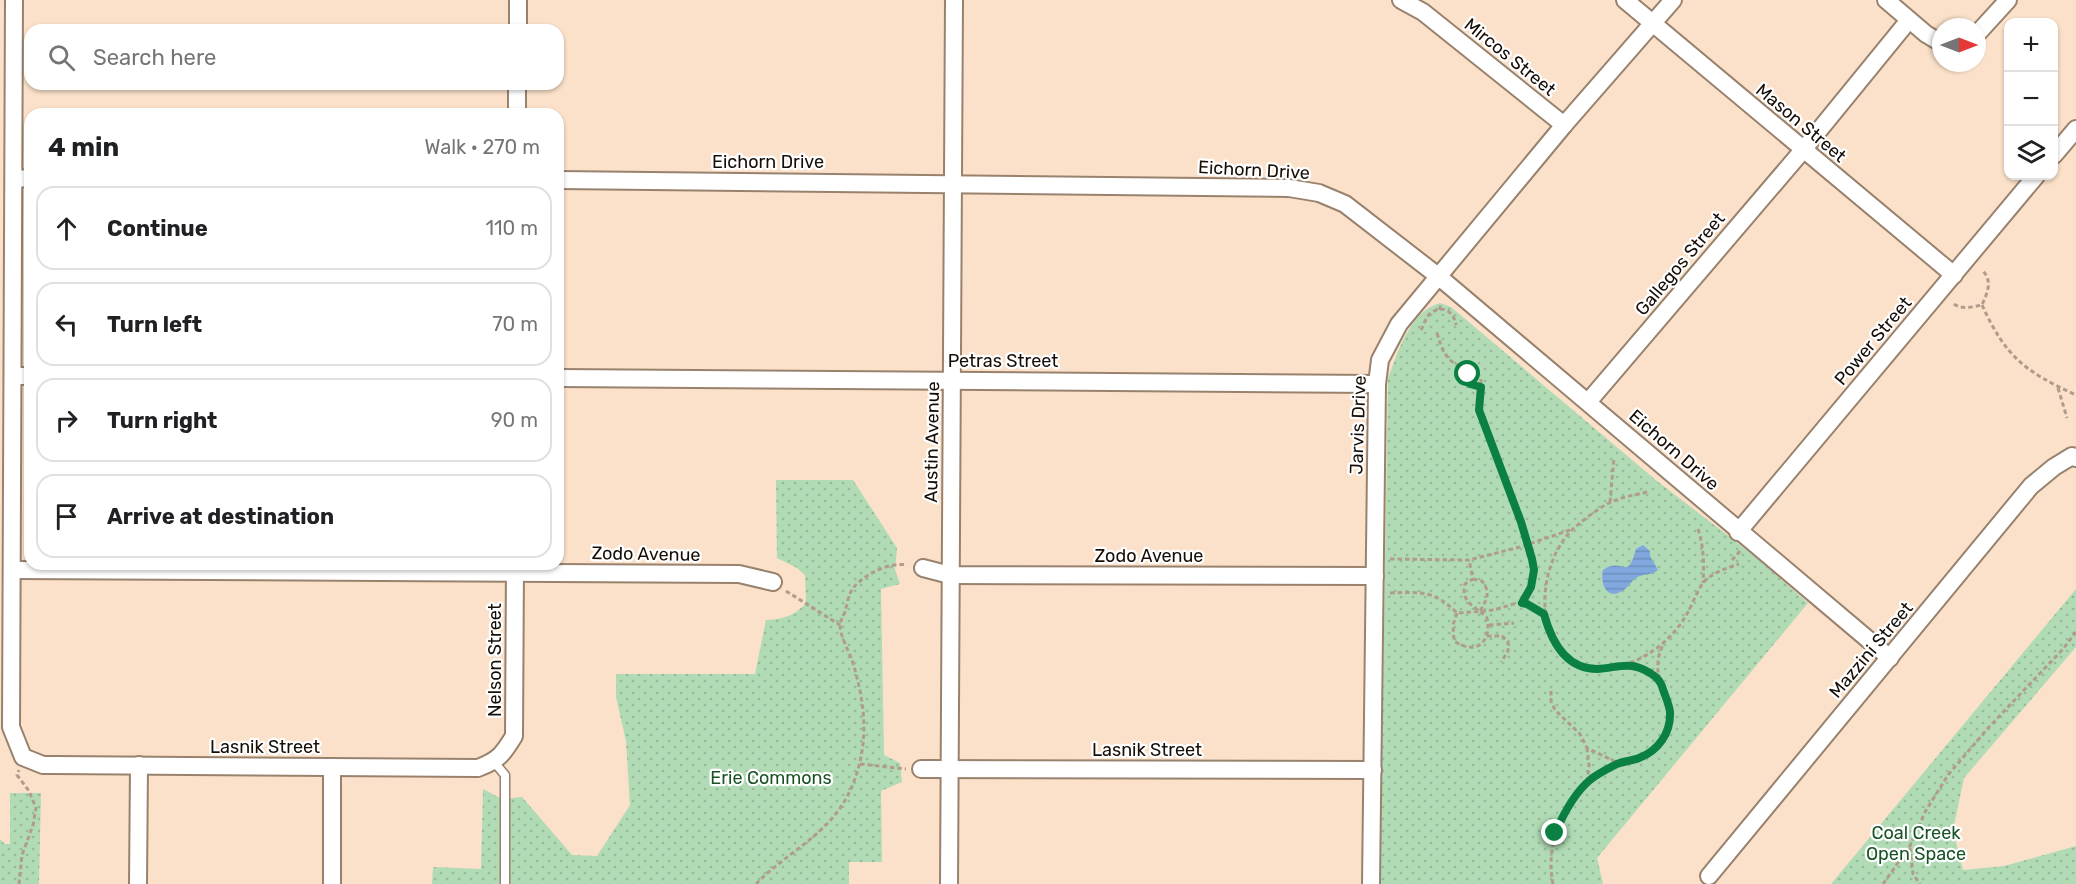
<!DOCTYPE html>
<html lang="en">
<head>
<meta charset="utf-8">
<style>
  :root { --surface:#fff; --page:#f6f6f6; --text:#202124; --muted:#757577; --line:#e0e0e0 }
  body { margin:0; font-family:Rubik,sans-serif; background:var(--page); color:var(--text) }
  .controls { position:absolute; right:18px; top:18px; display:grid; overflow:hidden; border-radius:12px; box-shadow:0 2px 4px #0004 }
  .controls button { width:54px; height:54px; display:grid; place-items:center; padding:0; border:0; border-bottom:2px solid var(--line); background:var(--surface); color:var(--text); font:30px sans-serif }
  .compass { position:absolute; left:1932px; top:18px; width:54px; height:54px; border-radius:50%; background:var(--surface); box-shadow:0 2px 4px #0004; rotate:90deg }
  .stop { position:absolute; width:18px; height:18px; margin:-14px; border:4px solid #0b8043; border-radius:50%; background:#fff }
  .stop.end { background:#0b8043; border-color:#fff; box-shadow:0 2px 6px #0008 }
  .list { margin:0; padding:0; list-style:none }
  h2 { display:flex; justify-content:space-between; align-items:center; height:78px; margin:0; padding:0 24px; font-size:26px }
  h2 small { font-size:20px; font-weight:400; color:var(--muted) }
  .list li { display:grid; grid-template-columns:39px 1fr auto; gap:18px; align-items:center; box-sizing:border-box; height:84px; margin:0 12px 12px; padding:0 12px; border:2px solid var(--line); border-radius:18px }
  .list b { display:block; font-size:22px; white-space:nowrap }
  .list em { font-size:20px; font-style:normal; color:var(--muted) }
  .icon { flex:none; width:33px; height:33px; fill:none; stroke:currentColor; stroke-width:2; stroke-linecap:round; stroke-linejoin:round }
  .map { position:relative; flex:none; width:2076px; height:884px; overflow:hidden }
  .search { position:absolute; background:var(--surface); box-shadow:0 2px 4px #0004; left:24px; top:24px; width:540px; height:66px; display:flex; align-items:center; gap:15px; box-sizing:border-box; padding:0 21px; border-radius:18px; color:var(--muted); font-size:22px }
  .panel { position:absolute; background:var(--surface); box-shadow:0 2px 4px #0004; left:24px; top:108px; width:540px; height:462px; border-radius:18px }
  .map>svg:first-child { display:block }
  .green { fill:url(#green-dots) }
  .water { fill:url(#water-rules) }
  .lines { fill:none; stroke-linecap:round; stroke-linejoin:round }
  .lane-casing { stroke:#99826d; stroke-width:11 }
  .street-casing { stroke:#99826d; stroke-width:20 }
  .path { stroke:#b19c8b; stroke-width:3; stroke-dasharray:4.5 3; stroke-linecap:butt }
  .lane { stroke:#fff; stroke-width:8 }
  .street { stroke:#fff; stroke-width:16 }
  .route { stroke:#0b8043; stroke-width:8 }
  .labels { text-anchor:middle; stroke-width:4.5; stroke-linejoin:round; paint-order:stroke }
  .street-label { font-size:18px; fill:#160d06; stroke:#fff }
  .park-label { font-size:18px; fill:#175324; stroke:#fff }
</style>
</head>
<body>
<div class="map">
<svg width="2076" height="884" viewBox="0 0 2076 884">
  <defs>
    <pattern id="green-dots" width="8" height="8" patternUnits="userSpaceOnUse" patternTransform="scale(1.5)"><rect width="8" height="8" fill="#b0dbb5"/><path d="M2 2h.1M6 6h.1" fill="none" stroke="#97bb9a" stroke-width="1.8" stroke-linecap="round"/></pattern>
    <pattern id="water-rules" width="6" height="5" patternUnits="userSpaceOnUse" patternTransform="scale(1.5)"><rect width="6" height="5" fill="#80a8df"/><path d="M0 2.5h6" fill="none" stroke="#6e8fbe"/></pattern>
  </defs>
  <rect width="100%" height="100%" fill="#fbe1ca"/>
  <g class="green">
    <path d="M1440,303L1451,307L1657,481L1752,554L1808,603L1597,858L1603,884H1380L1388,379C1397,354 1410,311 1440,303Z"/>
    <path d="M776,480H853L897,548L895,570L900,584L881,589L884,755L900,763L902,782L881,791L882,862H849V884H432L433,867L481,869L483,789L502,799L522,797L572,855L597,856L630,805L626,741L616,697V674H755L766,620C784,619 794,616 806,603L805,575L797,568L777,558Z"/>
    <path d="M2076,589V647L1964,778L1953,830L1963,870L2004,866L2076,846V884H1831Z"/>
    <path d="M10,793H41L39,884H0V839L5,844H10Z"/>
  </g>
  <path class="water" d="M1643,545L1650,551V556L1658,570C1652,576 1643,573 1636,578C1631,581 1628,588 1622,591C1606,601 1600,582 1603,570C1623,556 1627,583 1636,549Z"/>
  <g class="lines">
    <defs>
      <path id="lane" d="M494,762L505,775V884"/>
      <g id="street">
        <path d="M14,0L11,727L23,757L43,765H54L478,768C499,760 503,754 514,736L515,564"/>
        <path d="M1401,0L1423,12L1564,125"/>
        <path d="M1625,0L1954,275"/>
        <path d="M1886,0L1926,34L1941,43"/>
        <path d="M518,30V0"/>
        <path d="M1977,34L2008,0"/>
        <path d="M517,114V84"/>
        <path d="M2054,155L2076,129"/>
        <path d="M14,179L30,178"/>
        <path d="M558,180L1289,188L1319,193L1345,204L1438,276L1890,658"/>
        <path d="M13,376H30"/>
        <path d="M558,378L1377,384"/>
        <path d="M1588,402L1803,150L1909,20"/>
        <path d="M1738,532L2036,176"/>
        <path d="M923,568L950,575L1375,576"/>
        <path d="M13,570L739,574L773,582"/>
        <path d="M921,769L1373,770"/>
        <path d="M1709,876L2031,486L2054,467L2072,456L2076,458"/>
        <path d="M138,884L139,765"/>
        <path d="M332,884V767"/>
        <path d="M949,884L954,0"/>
        <path d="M1371,884L1377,384L1380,360L1399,324L1564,125L1673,0"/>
      </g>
    </defs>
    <use href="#lane" class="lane-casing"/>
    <use href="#street" class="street-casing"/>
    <g class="path">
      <path d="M1954,304C1962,310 1972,307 1982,305C1987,293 1993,282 1983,271"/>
      <path d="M1982,305C2006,357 2024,371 2076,395"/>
      <path d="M1440,310V303"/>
      <path d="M1421,330C1424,325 1426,316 1431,313C1443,304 1454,312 1456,325"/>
      <path d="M1437,333C1442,350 1446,361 1463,368C1471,371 1476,371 1481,378L1480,410L1521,522L1532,559L1534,570L1531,587L1522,603"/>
      <path d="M1469,369L1468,379L1470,384L1481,387"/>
      <path d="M2058,388L2067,418"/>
      <path d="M1647,492C1635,495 1622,497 1611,502C1601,506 1579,523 1571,531C1524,581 1539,694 1627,664C1653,655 1675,636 1688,612C1693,603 1697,591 1703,583C1711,573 1727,568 1739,564"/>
      <path d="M1610,502L1614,458"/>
      <path d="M1698,529C1704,547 1704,564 1703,583"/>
      <path d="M1390,559L1469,560L1520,547L1570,530"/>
      <path d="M1732,560L1740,551"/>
      <path d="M1473,579L1482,581C1491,593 1487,599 1480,611"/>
      <path d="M786,591L840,625"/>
      <path d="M1390,593C1421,592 1434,590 1457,613C1467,612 1476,612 1486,611C1518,607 1510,595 1544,614"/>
      <path d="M1457,613L1453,625L1454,641C1476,656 1492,642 1487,618C1476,606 1460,603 1465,584L1473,579L1469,560"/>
      <path d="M1489,625L1514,623"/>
      <path d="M1487,636H1502L1508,641V651L1501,662"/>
      <path d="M1626,664L1645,670L1659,679"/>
      <path d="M1551,691V701L1555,710L1580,734L1587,748L1618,763"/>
      <path d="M860,764L906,769"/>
      <path d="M1587,782L1589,766L1587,748"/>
      <path d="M1910,848L1913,874L1920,884"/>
      <path d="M19,884L22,855L33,825L36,808L29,791L17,775L19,770"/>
      <path d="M756,884C790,849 833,834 853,784C870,741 865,702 852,660C848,650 840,635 840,625C840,621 844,615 845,612C847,604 849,592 854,587C866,573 890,562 907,565"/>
      <path d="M1553,884C1543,836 1572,783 1617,764C1636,756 1653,759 1664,738C1680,709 1655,690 1658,662C1658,656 1661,650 1663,644"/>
      <path d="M1883,884L1910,846L1925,812L1948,775L1989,727L2063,649L2076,632"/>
    </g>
    <use href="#lane" class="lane"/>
    <use href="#street" class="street"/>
  </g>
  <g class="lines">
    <path class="route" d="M1468,374L1470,384L1481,387L1479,410L1521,522L1532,559L1534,570L1531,587L1522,603L1527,604L1544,614C1551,640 1565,669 1597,669C1618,668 1629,660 1650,673C1656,677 1659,679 1662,686C1664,694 1669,703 1670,712C1671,733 1658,751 1639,758C1632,761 1624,761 1617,764C1609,768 1597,774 1590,780C1574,793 1563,815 1555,833"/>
  </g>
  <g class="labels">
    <g class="street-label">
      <text transform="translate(1510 57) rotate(39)" y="6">Mircos Street</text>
      <text transform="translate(1801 123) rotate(40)" y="6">Mason Street</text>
      <text x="768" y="168">Eichorn Drive</text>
      <text transform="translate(1254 170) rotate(3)" y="6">Eichorn Drive</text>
      <text transform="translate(1680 264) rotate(-50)" y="6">Gallegos Street</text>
      <text transform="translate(1873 341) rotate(-50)" y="6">Power Street</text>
      <text x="1003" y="367">Petras Street</text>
      <text transform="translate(1358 425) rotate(-88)" y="6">Jarvis Drive</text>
      <text transform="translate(932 442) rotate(-89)" y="6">Austin Avenue</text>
      <text transform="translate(1674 450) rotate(41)" y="6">Eichorn Drive</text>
      <text transform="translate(646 554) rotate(1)" y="6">Zodo Avenue</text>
      <text x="1149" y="562">Zodo Avenue</text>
      <text transform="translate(1871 650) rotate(-50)" y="6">Mazzini Street</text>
      <text transform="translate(495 660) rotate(-90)" y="6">Nelson Street</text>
      <text x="265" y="753">Lasnik Street</text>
      <text x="1147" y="756">Lasnik Street</text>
    </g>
    <g class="park-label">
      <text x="771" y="784">Erie Commons</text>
      <text x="1916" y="839">Coal Creek<tspan x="1916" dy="21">Open Space</tspan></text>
    </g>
  </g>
</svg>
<div class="controls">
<button>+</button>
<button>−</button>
<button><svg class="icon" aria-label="layers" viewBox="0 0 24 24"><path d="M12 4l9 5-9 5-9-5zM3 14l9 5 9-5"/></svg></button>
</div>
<svg class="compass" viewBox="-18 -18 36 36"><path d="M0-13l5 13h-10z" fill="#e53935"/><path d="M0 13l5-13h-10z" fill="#757577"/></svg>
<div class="stop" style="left:1468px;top:374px"></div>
<div class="stop end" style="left:1555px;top:833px"></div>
<div class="search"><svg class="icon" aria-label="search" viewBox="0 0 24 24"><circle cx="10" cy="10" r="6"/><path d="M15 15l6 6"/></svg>Search here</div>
<section class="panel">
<h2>4 min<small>Walk · 270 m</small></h2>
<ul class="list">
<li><svg class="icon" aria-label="ahead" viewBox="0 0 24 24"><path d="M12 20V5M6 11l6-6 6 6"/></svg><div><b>Continue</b></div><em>110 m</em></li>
<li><svg class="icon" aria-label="left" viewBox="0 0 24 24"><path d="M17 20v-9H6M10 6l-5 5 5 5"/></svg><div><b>Turn left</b></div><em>70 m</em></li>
<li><svg class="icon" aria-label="right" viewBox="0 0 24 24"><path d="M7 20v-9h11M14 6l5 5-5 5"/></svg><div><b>Turn right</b></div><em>90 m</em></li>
<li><svg class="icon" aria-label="arrive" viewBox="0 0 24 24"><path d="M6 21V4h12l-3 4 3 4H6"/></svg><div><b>Arrive at destination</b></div></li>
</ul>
</section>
</div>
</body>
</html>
